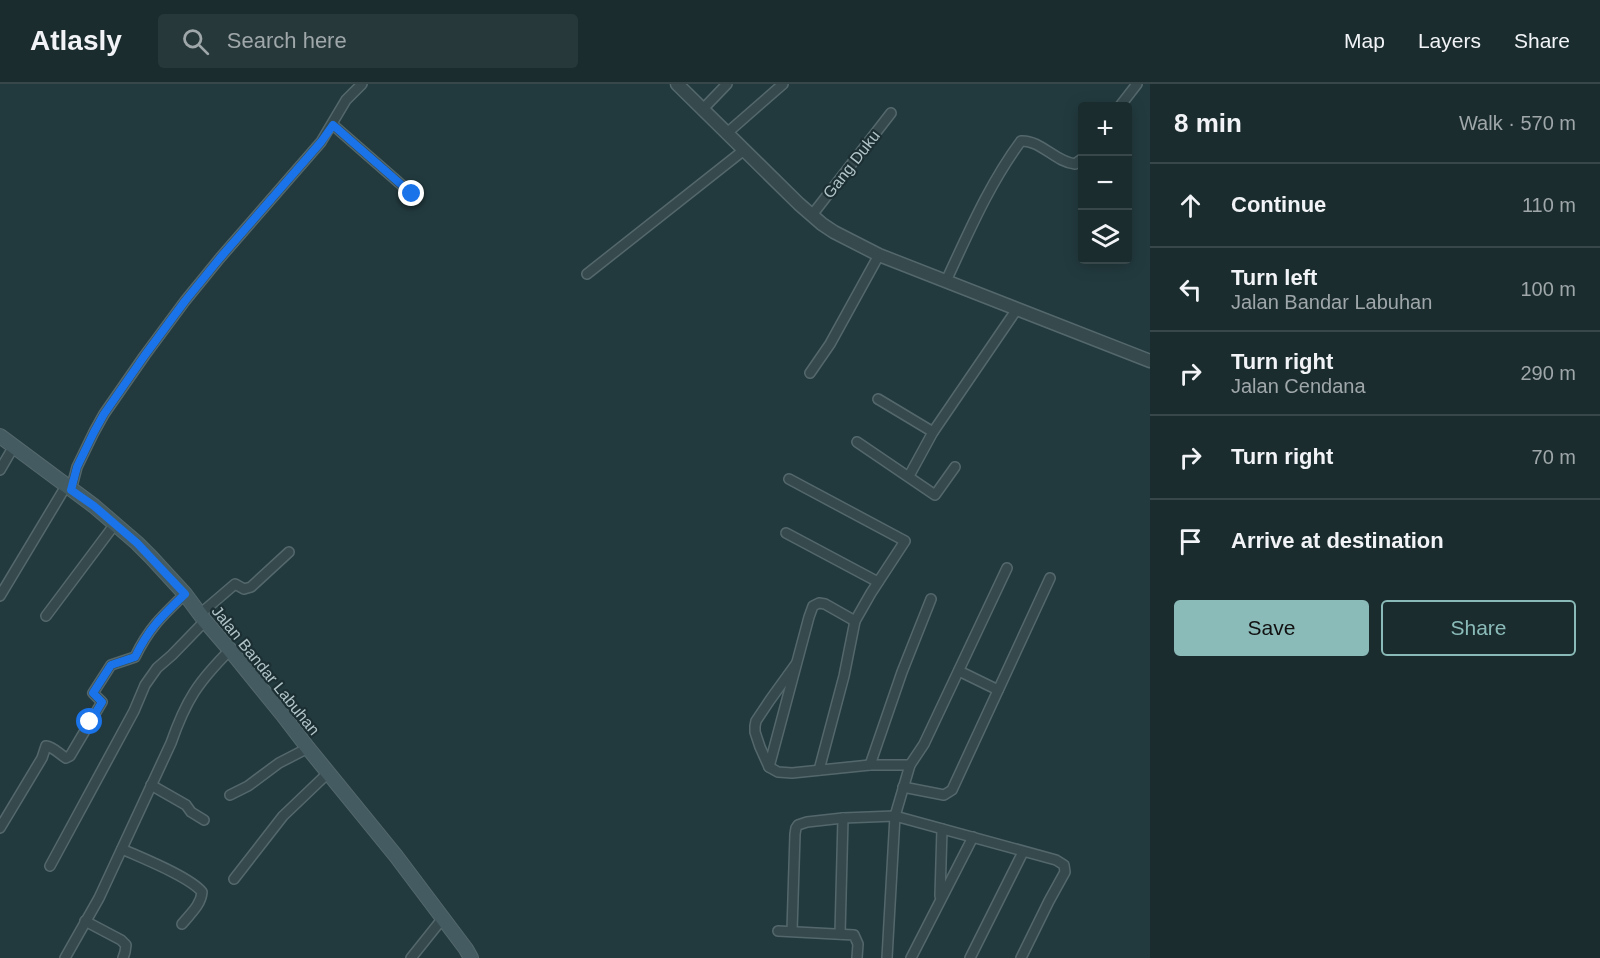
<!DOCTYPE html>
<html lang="en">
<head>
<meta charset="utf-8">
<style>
  :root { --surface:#1a2c2e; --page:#27383a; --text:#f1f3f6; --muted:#9fa7aa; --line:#38484a; --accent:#8bbbb9 }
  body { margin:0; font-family:Arial,sans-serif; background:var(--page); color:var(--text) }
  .controls { position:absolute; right:18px; top:18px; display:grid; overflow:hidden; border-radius:6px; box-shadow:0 3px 15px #0003 }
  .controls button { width:54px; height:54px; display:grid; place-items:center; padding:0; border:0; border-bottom:2px solid var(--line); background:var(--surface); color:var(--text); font:30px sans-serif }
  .stop { position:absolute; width:18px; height:18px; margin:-14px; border:4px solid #1a73e8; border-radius:50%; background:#fff }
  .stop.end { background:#1a73e8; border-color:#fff; box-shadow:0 2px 6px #0008 }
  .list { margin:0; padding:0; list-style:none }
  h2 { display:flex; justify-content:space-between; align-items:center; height:78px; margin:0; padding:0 24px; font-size:26px }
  h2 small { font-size:20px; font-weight:400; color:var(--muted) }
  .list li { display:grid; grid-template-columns:39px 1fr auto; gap:18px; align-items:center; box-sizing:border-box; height:84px; padding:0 24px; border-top:2px solid var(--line) }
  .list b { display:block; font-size:22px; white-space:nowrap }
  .list p { margin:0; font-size:20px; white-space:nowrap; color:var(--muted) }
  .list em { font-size:20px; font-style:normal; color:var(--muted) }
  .actions { display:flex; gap:12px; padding:18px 24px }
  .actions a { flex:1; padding:14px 0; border:2px solid var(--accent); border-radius:6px; text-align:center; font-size:21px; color:var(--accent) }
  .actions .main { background:var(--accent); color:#111 }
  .icon { flex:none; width:33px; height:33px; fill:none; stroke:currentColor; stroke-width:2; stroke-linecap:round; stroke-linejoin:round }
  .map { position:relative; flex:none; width:1150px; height:874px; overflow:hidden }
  header { display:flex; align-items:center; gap:36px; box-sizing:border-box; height:84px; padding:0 30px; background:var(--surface); border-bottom:2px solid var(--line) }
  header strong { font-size:28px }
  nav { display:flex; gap:33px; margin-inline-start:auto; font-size:21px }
  .search { width:420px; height:54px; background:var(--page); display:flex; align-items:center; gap:15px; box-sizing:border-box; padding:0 21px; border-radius:6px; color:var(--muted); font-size:22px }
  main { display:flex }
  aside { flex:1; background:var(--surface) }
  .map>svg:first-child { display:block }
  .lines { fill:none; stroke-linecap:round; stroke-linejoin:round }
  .minor-casing { stroke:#54686c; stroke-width:12 }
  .tertiary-casing { stroke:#54686c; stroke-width:15 }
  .secondary-casing { stroke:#54686c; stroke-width:16 }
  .minor { stroke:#364a4e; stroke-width:9 }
  .tertiary { stroke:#364a4e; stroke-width:12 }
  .secondary { stroke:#445b61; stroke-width:14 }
  .route { stroke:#1a73e8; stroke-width:8 }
  .labels { text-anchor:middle; stroke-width:4.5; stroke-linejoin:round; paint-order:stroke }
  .street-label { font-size:16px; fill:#b2c5c9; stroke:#1c2f33 }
</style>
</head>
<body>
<header>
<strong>Atlasly</strong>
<div class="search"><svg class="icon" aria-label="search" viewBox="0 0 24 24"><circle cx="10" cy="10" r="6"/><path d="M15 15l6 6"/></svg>Search here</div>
<nav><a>Map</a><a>Layers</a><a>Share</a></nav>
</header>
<main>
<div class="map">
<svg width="1150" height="874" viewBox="0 0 1150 874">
  <rect width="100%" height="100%" fill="#223a3e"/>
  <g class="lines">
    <defs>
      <g id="minor">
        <path d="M1120,22L1137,0"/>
        <path d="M702,26L727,0"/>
        <path d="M333,41L412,110"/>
        <path d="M727,49L783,0"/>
        <path d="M812,131L891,29"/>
        <path d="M587,190L744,66"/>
        <path d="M946,197C968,150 989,100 1021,57C1041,56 1055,78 1075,80L1082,75"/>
        <path d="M810,289L830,260L879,171"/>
        <path d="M878,315L933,348"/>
        <path d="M857,358L935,411L955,383"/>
        <path d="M0,386L14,362"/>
        <path d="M909,392L933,348L1017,225"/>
        <path d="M789,395L905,457L871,509L855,537L844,592L819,686"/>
        <path d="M71,406L77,383L94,348L104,330L145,271L185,217L220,174L321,58L346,16L362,0"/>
        <path d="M786,449L878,498"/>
        <path d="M0,512L66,402"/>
        <path d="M200,530L235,500L244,505L251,503L289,468"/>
        <path d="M46,532L115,440"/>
        <path d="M796,580L770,616L756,637L755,642V648L760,663L769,683L778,688L792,689L870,681H910"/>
        <path d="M959,587L998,606"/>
        <path d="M870,681L902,588L931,515"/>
        <path d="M769,683L809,533L813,522L819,519L825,520L855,537"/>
        <path d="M151,701L186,721L191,728L204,736"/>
        <path d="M903,703L944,711L952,706L1050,494"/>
        <path d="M230,711L248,702L279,679L308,664"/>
        <path d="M0,744L42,674L46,662C54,663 59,670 66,674L70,672L102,618L93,609L111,581L135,573C149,544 162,532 185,510"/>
        <path d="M122,765C142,774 190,793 202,808C201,821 190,830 182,840"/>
        <path d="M50,782L134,627L145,601L157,584L172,571L205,537"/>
        <path d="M234,795L283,732L328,689"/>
        <path d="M940,812L942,745"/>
        <path d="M85,837L121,856L126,861L125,868L123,874"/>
        <path d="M778,847L854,851L858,860L857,874"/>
        <path d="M792,847L795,750L796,744L798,741L807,738L843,734L895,732L1056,776L1064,781L1065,788L1049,817L1021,874"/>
        <path d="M840,850L843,734"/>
        <path d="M65,874L99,814L171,659C186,616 198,598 230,566"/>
        <path d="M411,874L443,834"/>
        <path d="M887,874L895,732L910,681L924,660L1007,484"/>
        <path d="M911,874L973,753"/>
        <path d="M970,874L1023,768"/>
      </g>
      <path id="tertiary" d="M677,0L799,120L822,140L834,148L879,171L1150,277"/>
      <path id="secondary" d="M0,352L94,422L137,459L151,473L185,510L205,537L230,566L282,630L308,664L396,772L466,865L471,874"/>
    </defs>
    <use href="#minor" class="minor-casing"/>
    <use href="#tertiary" class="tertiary-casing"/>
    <use href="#secondary" class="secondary-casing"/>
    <use href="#minor" class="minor"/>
    <use href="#tertiary" class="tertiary"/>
    <use href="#secondary" class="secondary"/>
  </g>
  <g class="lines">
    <path class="route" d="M90,638L102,618L93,609L111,581L135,573C149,544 162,532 185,510L137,459L94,422L71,406L77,383L94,348L104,330L145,271L185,217L220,174L321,58L333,41L412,110"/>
  </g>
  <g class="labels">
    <g class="street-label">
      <text transform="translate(851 80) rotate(-52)" y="6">Gang Duku</text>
      <text transform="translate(266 586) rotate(51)" y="6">Jalan Bandar Labuhan</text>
    </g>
  </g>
</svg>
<div class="controls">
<button>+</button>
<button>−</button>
<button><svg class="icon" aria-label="layers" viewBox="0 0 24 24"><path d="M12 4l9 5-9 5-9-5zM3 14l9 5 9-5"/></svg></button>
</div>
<div class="stop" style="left:90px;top:638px"></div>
<div class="stop end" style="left:412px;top:110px"></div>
</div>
<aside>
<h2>8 min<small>Walk · 570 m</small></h2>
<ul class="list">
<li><svg class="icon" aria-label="ahead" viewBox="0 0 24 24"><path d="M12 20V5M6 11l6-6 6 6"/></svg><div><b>Continue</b></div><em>110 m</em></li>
<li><svg class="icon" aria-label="left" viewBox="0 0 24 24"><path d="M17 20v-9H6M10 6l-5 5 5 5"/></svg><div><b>Turn left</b><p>Jalan Bandar Labuhan</p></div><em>100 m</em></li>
<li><svg class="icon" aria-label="right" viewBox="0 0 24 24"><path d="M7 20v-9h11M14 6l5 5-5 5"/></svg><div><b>Turn right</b><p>Jalan Cendana</p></div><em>290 m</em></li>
<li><svg class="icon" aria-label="right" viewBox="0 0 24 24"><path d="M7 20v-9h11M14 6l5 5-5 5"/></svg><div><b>Turn right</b></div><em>70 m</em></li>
<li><svg class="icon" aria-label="arrive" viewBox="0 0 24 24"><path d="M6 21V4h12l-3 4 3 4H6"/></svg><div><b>Arrive at destination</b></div></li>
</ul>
<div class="actions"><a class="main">Save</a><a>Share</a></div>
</aside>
</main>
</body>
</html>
